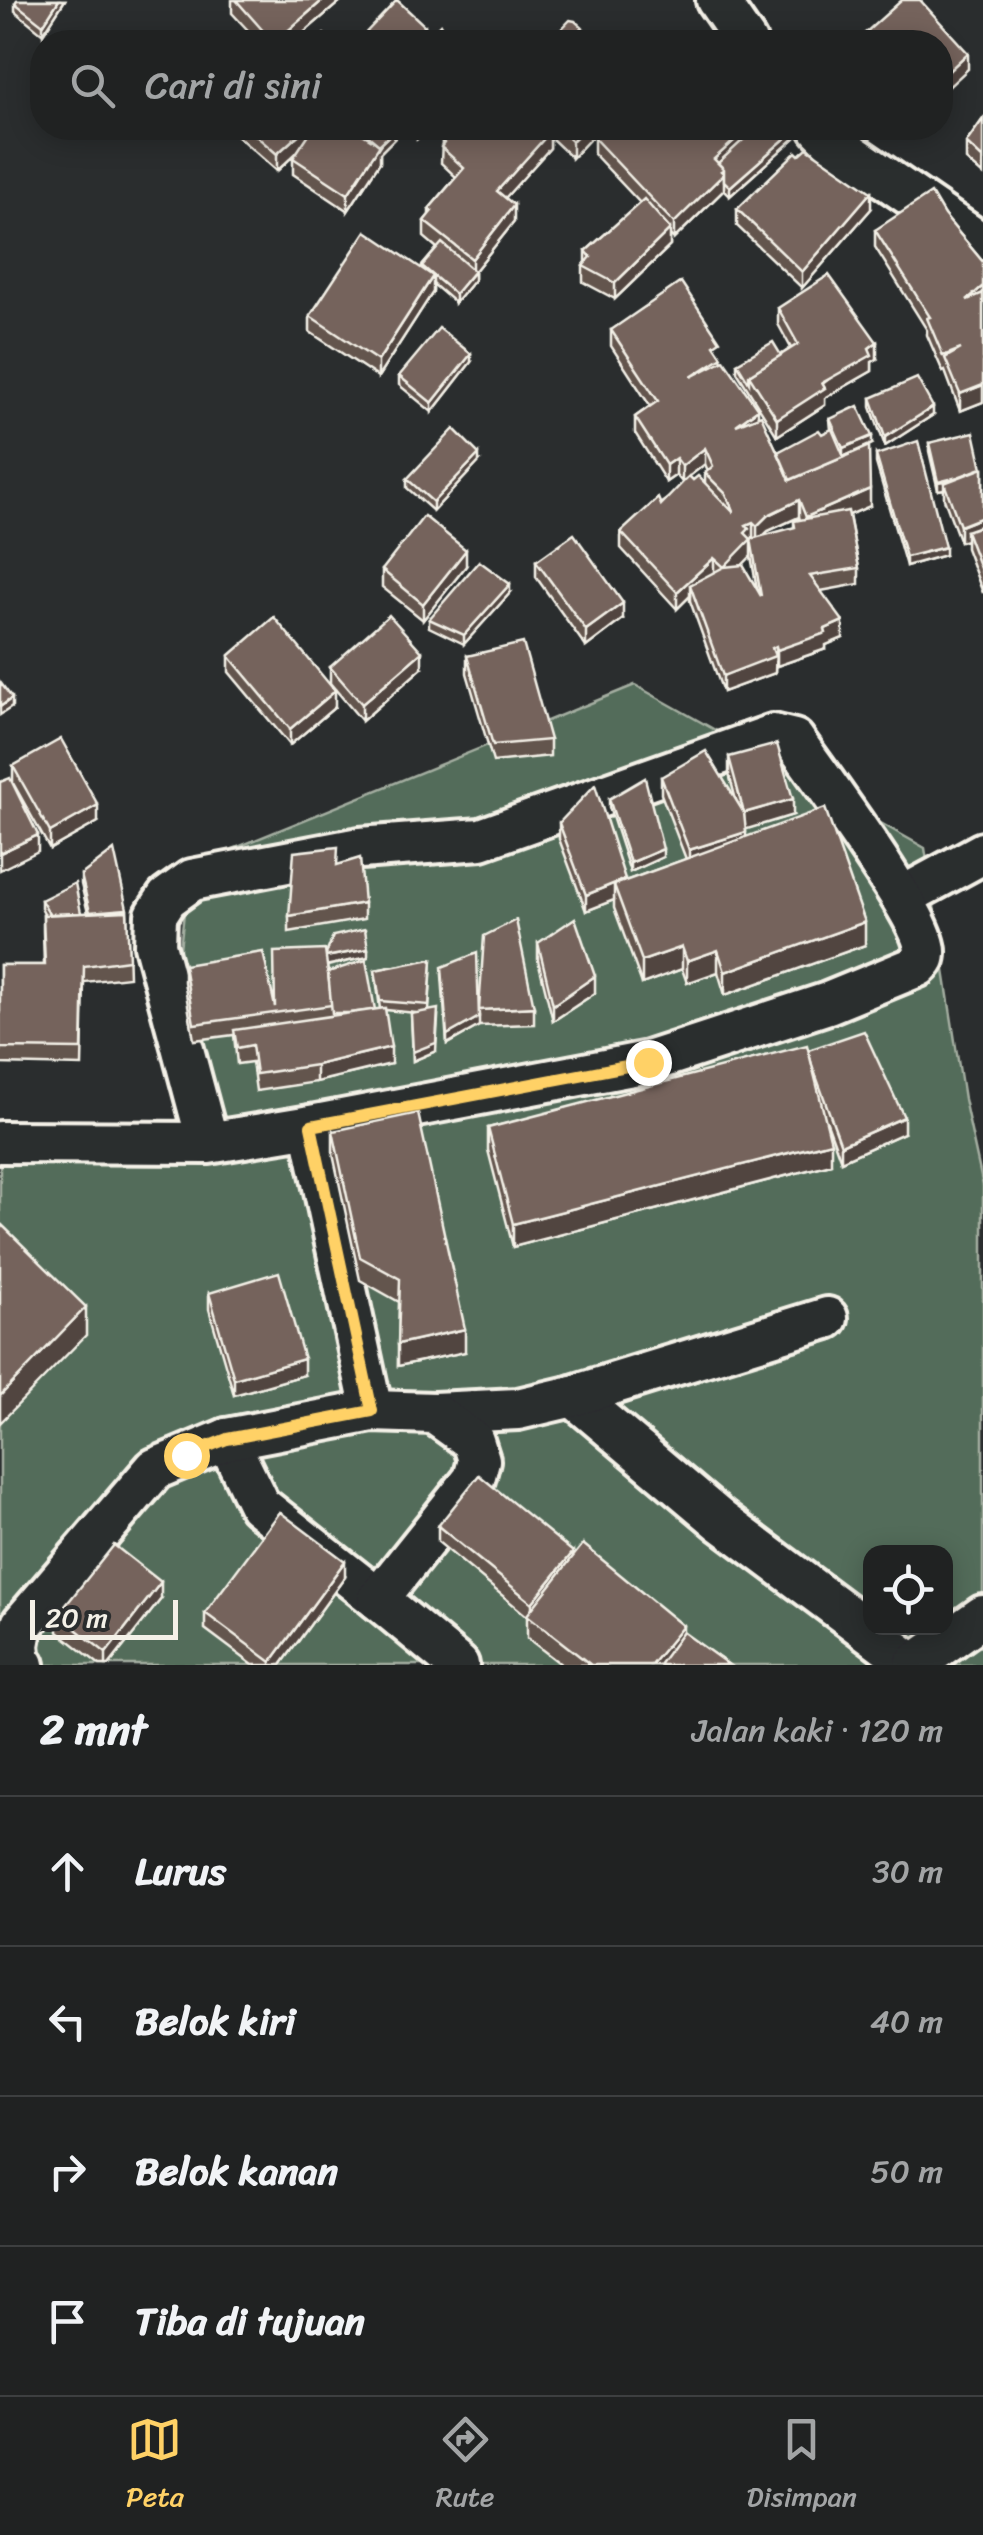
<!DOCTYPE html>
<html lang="id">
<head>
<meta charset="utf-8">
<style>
  :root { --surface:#202222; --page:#2d2f2f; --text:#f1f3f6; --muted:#a2a4a5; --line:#3d3f40; --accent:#ffd166 }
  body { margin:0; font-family:Sriracha,sans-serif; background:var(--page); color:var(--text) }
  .controls { position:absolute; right:30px; bottom:30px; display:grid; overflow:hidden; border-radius:20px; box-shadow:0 5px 25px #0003 }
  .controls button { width:90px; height:90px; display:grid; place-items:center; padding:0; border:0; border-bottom:2px solid var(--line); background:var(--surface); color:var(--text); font:50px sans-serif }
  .scale { position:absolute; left:30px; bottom:25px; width:148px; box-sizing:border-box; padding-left:10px; border:5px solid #f4f1e8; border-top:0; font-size:28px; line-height:35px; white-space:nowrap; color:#f4f1e8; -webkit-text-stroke:8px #2a2d2e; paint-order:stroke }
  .stop { position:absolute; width:30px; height:30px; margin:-22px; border:8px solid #ffd166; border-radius:50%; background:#fff }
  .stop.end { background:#ffd166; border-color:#fff; box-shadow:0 2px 10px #0008 }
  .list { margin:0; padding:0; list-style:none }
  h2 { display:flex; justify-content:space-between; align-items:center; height:130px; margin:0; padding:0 40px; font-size:42px }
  h2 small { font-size:32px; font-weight:400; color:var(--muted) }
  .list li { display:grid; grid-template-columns:65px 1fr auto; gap:30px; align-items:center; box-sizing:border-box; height:150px; padding:0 40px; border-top:2px solid var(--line) }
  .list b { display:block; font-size:38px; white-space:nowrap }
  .list em { font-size:32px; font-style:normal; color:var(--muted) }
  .icon { flex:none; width:55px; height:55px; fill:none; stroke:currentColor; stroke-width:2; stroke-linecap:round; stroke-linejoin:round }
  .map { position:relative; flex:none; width:983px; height:1665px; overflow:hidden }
  .search { position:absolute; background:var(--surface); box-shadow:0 5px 25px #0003; left:30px; right:30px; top:30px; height:110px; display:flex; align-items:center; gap:25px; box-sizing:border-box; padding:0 35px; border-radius:40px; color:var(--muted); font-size:38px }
  .sheet { height:730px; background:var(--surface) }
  nav { display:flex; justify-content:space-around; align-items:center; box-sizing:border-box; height:140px; border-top:2px solid var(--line); background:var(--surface); font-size:28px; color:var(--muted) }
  nav a { display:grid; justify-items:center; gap:5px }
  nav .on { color:var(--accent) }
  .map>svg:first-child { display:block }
  .green { fill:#536c5a; stroke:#a4aea1; stroke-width:2.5; fill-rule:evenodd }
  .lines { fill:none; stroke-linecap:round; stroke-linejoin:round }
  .minor-casing { stroke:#f4f1e8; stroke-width:48 }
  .minor { stroke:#2a2d2e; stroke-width:40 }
  .wall { fill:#64554e; stroke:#f4f1e8; stroke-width:2.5; fill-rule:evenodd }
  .shaded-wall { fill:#514540; stroke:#f4f1e8; stroke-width:2.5 }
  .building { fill:#74635b; stroke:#f4f1e8; stroke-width:2.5 }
  .route { stroke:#ffd166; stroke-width:12 }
</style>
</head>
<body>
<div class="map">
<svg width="983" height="1665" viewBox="0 0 983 1665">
  <rect width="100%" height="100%" fill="#2a2d2e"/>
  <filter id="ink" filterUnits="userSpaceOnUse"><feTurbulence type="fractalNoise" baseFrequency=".01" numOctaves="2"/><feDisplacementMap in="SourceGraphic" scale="20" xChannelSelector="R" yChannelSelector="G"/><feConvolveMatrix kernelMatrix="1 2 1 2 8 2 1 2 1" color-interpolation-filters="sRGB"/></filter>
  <g filter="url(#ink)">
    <path class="green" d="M635,685L925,848L964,1099L983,1186V1665H0V1130L187,1136L168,1058L189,867ZM870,1552H946V1628H870Z"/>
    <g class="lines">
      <defs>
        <g id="minor">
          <path d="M717,0L746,42"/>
          <path d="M820,128L836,144L983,245"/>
          <path d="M902,897L983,853"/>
          <path d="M311,1126L372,1411"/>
          <path d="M0,1142L208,1143L311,1126L648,1062L828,1003L918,966C923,960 925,960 925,952C926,919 818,775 794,740L773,735L481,839L360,848L192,880L167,898L156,915L155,945L208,1143"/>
          <path d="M573,1396L721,1521L914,1665"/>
          <path d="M434,1413L518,1409L573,1396L827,1318"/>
          <path d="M227,1439L259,1505L378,1599"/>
          <path d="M915,1664L983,1616"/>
          <path d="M24,1665L20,1662L18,1645L22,1624L155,1469L227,1439L372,1411L434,1413L473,1441L479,1460L474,1479L378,1599L458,1665"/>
        </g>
      </defs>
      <use href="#minor" class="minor-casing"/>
      <use href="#minor" class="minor"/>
    </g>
    <g class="wall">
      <path d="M17,0H65L43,34L15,11V3Z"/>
      <path d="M232,0H342L293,42H259L232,13Z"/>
      <path d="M983,119V175L966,160V143Z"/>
      <path d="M228,128H399V134L380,153V162L348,211L293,174V158L296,153L277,171Z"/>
      <path d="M404,128H428L417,139Z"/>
      <path d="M454,128H600L572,158L550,137V148L505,198L514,222L474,272V280L455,303L433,284V292L378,377L310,332V316L422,268V266L437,248L424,237V221L429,215V209L456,177L441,163L442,141Z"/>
      <path d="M891,128H907L898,136Z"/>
      <path d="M797,136L730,196L724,190L674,239L670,235V246L615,299L583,282V266L586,262V251L640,203L594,154V138Z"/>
      <path d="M737,209H871L802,288L737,226Z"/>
      <path d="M944,215L983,262V402L960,411L945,371L943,372L927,335V330L875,247V230Z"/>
      <path d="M778,308L877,359L872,362V371L825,398V405L777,436L737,372V363L781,355L791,348L778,324Z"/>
      <path d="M611,330L720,354L722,361L758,416L778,452L831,430L830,419L872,444L844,457L870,506L849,515L859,568V584L821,591L843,638L826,645V649L777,666L775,663V673L723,692L690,601V596L677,609L621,548V532L693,480L705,483V473L708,471L705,464L682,482L676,475L666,482L635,433V417L650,406L611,346ZM799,517L800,520L794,521V528L763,536L768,531ZM751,556L757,589L742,565Z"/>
      <path d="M471,362L432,412L399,385V376Z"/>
      <path d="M871,398L933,415L885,446L871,407Z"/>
      <path d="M929,443L983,468V593L966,548V540L960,542L944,499V489L938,490L929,451Z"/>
      <path d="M876,455L945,555L906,566L876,463Z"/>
      <path d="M479,462L433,511L407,488V479Z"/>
      <path d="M536,561L623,619L586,647L536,577Z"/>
      <path d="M466,566L423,620L382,587V570Z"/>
      <path d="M510,593L464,644L429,627V619Z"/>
      <path d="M229,656L335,707L290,745L229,672Z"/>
      <path d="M467,656L550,740V756L493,762L467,673Z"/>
      <path d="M330,667L422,668L362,721L330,683Z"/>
      <path d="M729,757L793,815L745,829L746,837L865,945L725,995L718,972L687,983L682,969L642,984L614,908V900L586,911L559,839V823L625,881L686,859L661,794V777L736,800L729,774Z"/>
      <path d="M13,766L98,822L50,849L13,783Z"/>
      <path d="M609,799L663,857L630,872L609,807Z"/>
      <path d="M81,875L127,911L129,977L84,982L82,1066L0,1064V965H44L43,931V915L44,914L41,908V900L81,913H88L81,884Z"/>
      <path d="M364,903V919L289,932V916Z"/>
      <path d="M538,943L595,993L553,1021L538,960Z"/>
      <path d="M326,955L368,957L327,966L328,972L375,1010L380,1009L375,970L432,959L429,1011L436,1051L413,1061L411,1014L416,1013L385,1010L391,1064L316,1082L256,1091L252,1062L237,1064L234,1035L194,1040L184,982V965L275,1006Z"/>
      <path d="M442,975L479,1010L534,1007V1024L479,1026L447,1044Z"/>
      <path d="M808,1050L904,1133L841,1161L826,1120L831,1164L513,1247L488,1150V1128Z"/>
      <path d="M333,1131L465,1352L398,1366L399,1302L360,1280L333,1154Z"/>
      <path d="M209,1293L304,1375L234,1395L209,1309Z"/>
      <path d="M438,1526L573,1557L729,1665H562L527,1638V1616L438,1542Z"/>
      <path d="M345,1577L281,1665H253L205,1629V1613Z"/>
      <path d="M161,1599L109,1665H100L58,1632V1615Z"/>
    </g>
    <g class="shaded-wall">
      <path d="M59,0H65L43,34V25Z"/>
      <path d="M323,0H342L293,42H275Z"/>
      <path d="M425,26V35L417,42H409Z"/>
      <path d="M968,53V69L940,95V79Z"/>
      <path d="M306,128H323L277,171V154Z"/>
      <path d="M397,128H399V134L380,153V162L348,211V194L379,145Z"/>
      <path d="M417,128H428L417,139Z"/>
      <path d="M585,128H600L572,158V141Z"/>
      <path d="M748,128H766L718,171L714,159Z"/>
      <path d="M797,128V136L730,196V187Z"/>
      <path d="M898,128H907L898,136Z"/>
      <path d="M550,132V148L497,207V191Z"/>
      <path d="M724,169V190L674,239V223Z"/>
      <path d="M871,192V209L802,288V272Z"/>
      <path d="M514,205V222L474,272V280L455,303V294L472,274V259Z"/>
      <path d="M670,229V246L615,299V283Z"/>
      <path d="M433,276V292L378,377V361Z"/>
      <path d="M983,286V302L967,300Z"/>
      <path d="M877,342V359L872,362V371L825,398V405L777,436V419Z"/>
      <path d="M471,354V362L432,412V403Z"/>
      <path d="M983,385V402L960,411V394Z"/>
      <path d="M933,407V415L885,446V437Z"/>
      <path d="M758,409V425H736Z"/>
      <path d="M872,436V444L843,457V448Z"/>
      <path d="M705,448V464L682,482V466Z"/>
      <path d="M479,454V462L433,511V502Z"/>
      <path d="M676,458V475L666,482V465Z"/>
      <path d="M983,472L944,483V489L938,490V482Z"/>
      <path d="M870,489V506L806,534V517Z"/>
      <path d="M799,500V517L768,531L757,542V526L768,515Z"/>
      <path d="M983,517V533L966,531V540L960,542V526Z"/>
      <path d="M753,522V538L749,540L751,539V556L724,584V567L746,525Z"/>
      <path d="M945,547V555L906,566V557Z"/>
      <path d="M466,550V566L423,620V604Z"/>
      <path d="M714,558V574L690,585V596L677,609V592Z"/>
      <path d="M510,584V593L464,644V635Z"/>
      <path d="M623,603V619L586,647V630Z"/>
      <path d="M843,621V638L826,645V649L777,666V650Z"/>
      <path d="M776,646L775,673L723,692V676Z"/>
      <path d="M422,652V668L362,721V704Z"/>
      <path d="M335,691V707L290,745V729Z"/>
      <path d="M12,698V707L0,715V707Z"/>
      <path d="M793,799V815L744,830V813Z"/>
      <path d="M98,805V822L50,849V832Z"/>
      <path d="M746,832V848L689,866V850Z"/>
      <path d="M38,835V851L0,870V853Z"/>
      <path d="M663,849V857L630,872V863Z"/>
      <path d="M625,879V895L614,885V900L586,911V895Z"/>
      <path d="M865,922V945L725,995V972Z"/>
      <path d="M682,947V969L642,984V961Z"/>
      <path d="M368,949V957L325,966V957Z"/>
      <path d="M718,950V972L687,983V961Z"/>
      <path d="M595,976V993L553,1021V1005Z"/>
      <path d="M479,1017V1026L447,1044V1035Z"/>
      <path d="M438,1018L436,1051L413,1061V1052Z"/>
      <path d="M391,1047V1064L316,1082V1065Z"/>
      <path d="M904,1117V1133L841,1161V1145Z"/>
      <path d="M831,1142V1164L513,1247V1224Z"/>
      <path d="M86,1307V1335L0,1423V1396Z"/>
      <path d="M465,1329V1352L398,1366V1344Z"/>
      <path d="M304,1359V1375L234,1395V1379Z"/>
      <path d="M573,1552V1568L532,1619V1603Z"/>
      <path d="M345,1561V1577L281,1665H271V1662Z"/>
      <path d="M161,1582V1599L109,1665H106V1653Z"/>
      <path d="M683,1626V1648L670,1665H651Z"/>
    </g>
    <g class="building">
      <path d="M17,0H59L43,25L15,3Z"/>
      <path d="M236,0H323L275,42H273Z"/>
      <path d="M397,0L425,26L409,42H357Z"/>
      <path d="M902,0H920L968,53L940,79V42H855Z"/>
      <path d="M570,20L575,21L598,42H549Z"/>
      <path d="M440,24L450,42H423Z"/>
      <path d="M324,34L335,42H315Z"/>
      <path d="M983,119V159L966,143Z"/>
      <path d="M247,128H306L277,154Z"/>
      <path d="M313,128H353L380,145L348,194L293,158Z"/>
      <path d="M359,128H397L379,145Z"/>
      <path d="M454,128H545L550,132L497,191L514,205L472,259L424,221L432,211L429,209L464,168L441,147L444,143L442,141Z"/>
      <path d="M557,128H585L572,141Z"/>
      <path d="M603,128H682L683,129L685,128H748L714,159L724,169L721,171L724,174L674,223L594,138Z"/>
      <path d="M756,128H797L730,187L724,181V169L718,163Z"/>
      <path d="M807,148L871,192L802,272L737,209L796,152L799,155Z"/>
      <path d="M931,193L944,215L983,262V286L967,300L983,293V385L960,394L945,358L961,349L943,356L927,318L930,317L875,230Z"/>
      <path d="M644,199L670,229L615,283L583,266L591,257L586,251Z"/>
      <path d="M366,231L433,276L378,361L310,316Z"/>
      <path d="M442,243L474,271L455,294L422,266Z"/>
      <path d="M829,275L877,342L869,348L872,355L822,383L825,388L777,419L749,375L798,344L778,308Z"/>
      <path d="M681,282L720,341L714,345L722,357L691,377L724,360L758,409L736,425L761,415L790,480L869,446L870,489L806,517L799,500L768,515L757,526L753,522L746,525L749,529L745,533L751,539L724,567L714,558L677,592L621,532L658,498L661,505L689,476L693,480L698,476L734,513L726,494L705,473L713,466L705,448L682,466L676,458L666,465L635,417L658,401L611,330Z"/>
      <path d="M439,328L471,354L432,403L399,376Z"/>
      <path d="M773,342L781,355L749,375V383L737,363Z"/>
      <path d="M917,378L933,407L885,437L871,398Z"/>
      <path d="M858,406L872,436L843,448L830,419Z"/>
      <path d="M454,429L479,454L433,502L407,479Z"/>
      <path d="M832,429L844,457L790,480L778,452L819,430L822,434Z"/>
      <path d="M974,432L982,468L958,477L938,482L929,443Z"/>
      <path d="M918,441L945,547L906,557L876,455Z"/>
      <path d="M983,468V517L960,526L944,483Z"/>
      <path d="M848,511L859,568L810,576L843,621L825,629L826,633L777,650L776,646L772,648L775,656L723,676L690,585L724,567L743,565L761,596L751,539L795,527L794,521Z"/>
      <path d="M424,516L466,550L423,604L382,570Z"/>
      <path d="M983,525V576L966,531Z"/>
      <path d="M574,534L623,603L586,630L536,561Z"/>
      <path d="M479,561L510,584L464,635L429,619Z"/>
      <path d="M389,615L422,652L362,704L330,667Z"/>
      <path d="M274,617L335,691L290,729L229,656Z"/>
      <path d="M523,643L550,740L493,745L467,656Z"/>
      <path d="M0,682L12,698L0,707Z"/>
      <path d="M61,739L98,805L50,832L13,766Z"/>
      <path d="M777,744L793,799L744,813L729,757Z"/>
      <path d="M706,751L744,813L746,832L689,850L661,777Z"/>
      <path d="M10,778L38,835L0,853V782Z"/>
      <path d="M645,778L663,849L630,863L609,799Z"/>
      <path d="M595,785L625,879L586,895L559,823Z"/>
      <path d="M825,808L865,922L725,972L718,950L687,961L682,947L642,961L614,885Z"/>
      <path d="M338,847L337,865L360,858L364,903L289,916L294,852Z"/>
      <path d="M114,850L127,909L90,912L81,875Z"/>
      <path d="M75,883L81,913L49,914L41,900Z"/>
      <path d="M127,911L129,960L84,966L82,1049L0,1048V965H45L43,915Z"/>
      <path d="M575,918L595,976L553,1005L538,943Z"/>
      <path d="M516,920L534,1007L479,1010L484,936Z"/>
      <path d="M365,929L368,949L325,957L333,936Z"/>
      <path d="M325,950L332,1005L194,1024L184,965L263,952L275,1007L274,952Z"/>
      <path d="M477,953L479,1017L447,1035L442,967Z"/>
      <path d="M432,959L429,1005L380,1001L375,970Z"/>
      <path d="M366,960L375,1010L349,1013H332L328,972Z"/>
      <path d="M385,1008L391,1047L316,1065L256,1074L252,1045L237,1048L234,1030Z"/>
      <path d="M438,1009L436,1043L413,1052L411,1014Z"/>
      <path d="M864,1031L904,1117L841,1145L812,1065L808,1050Z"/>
      <path d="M807,1045L831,1142L513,1224L488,1128Z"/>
      <path d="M418,1113L465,1329L398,1344L400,1279L360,1257L333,1131Z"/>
      <path d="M0,1223L86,1307L0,1396Z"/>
      <path d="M279,1272L304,1359L234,1379L209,1293Z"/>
      <path d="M479,1475L573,1552L532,1603L438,1526Z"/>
      <path d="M280,1512L345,1561L271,1662L205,1613Z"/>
      <path d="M583,1544L683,1626L651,1665H591L527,1615Z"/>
      <path d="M114,1545L161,1582L106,1653L58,1615Z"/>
      <path d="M683,1632L729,1665H659Z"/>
    </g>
  </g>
  <g class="lines" filter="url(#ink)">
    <path class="route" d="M186,1455L227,1439L372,1411L311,1126L648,1062"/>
  </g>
</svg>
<div class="controls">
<button><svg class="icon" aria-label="locate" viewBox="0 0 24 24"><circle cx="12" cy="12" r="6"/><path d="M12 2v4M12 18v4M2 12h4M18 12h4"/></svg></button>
</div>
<div class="scale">20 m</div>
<div class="stop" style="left:186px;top:1455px"></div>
<div class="stop end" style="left:648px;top:1062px"></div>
<div class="search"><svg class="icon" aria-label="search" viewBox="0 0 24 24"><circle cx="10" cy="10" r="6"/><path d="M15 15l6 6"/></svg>Cari di sini</div>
</div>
<section class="sheet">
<h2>2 mnt<small>Jalan kaki · 120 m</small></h2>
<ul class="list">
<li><svg class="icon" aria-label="ahead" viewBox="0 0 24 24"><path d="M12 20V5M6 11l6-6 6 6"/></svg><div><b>Lurus</b></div><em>30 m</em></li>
<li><svg class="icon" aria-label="left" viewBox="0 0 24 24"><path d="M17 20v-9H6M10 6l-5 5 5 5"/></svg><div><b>Belok kiri</b></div><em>40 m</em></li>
<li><svg class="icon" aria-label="right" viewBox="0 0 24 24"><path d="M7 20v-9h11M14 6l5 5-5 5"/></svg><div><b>Belok kanan</b></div><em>50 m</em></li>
<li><svg class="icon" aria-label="arrive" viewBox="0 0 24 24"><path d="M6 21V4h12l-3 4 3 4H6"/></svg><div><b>Tiba di tujuan</b></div></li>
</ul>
</section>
<nav>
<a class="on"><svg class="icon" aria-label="map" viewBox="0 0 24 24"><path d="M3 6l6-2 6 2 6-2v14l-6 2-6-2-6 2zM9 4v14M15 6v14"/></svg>Peta</a>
<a><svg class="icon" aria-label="directions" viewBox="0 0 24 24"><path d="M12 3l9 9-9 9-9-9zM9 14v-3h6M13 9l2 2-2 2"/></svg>Rute</a>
<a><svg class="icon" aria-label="saved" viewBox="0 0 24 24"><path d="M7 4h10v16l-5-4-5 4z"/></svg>Disimpan</a>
</nav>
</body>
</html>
